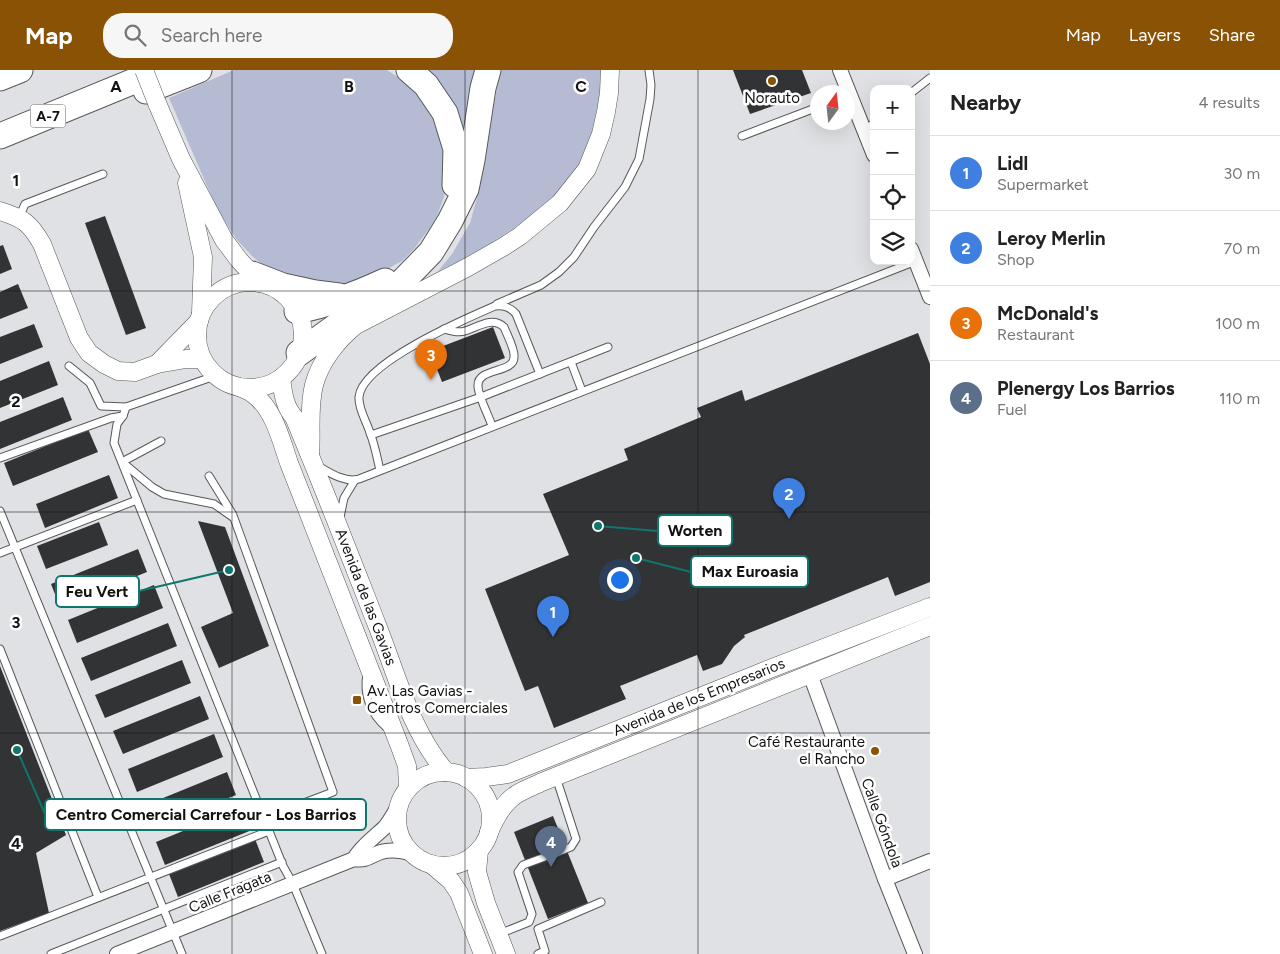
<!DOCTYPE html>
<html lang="en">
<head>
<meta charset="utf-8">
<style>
  :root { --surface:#fff; --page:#f6f6f6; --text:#222; --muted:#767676; --line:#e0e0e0; --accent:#8a5205 }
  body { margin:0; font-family:Figtree,sans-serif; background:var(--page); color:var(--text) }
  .controls { position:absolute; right:15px; top:15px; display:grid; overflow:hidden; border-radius:10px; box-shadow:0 5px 20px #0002 }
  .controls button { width:45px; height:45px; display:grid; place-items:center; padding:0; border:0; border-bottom:1px solid var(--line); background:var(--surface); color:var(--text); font:25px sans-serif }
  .compass { position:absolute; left:810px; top:15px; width:45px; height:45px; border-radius:50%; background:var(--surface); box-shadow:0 5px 20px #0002; rotate:15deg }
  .you { position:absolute; left:619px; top:509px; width:18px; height:18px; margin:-12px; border:4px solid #fff; border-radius:50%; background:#1a73e8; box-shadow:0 0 0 8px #1a73e833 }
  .badge { display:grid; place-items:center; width:32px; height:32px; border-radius:50%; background:var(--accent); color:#fff; font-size:16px; font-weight:700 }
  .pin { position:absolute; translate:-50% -41px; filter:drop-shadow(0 1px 2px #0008) }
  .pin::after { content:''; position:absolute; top:26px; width:18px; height:15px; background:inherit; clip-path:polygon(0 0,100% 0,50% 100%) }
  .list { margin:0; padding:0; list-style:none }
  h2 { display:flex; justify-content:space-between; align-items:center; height:65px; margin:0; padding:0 20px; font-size:21px }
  h2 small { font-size:16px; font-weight:400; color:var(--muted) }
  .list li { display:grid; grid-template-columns:32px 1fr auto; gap:15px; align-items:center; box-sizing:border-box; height:75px; padding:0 20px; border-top:1px solid var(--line) }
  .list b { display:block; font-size:19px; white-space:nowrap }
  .list p { margin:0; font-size:16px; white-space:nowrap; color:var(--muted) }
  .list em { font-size:16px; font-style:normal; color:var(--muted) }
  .icon { flex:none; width:28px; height:28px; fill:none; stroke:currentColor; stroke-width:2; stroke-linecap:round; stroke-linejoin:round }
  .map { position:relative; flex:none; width:930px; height:884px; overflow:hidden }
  header { display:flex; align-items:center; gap:30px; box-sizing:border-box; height:70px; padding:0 25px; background:var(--accent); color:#fff }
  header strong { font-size:24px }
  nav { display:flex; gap:28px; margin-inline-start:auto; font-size:18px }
  .search { width:350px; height:45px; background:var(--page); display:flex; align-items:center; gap:12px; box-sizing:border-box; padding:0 18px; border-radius:20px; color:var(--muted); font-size:19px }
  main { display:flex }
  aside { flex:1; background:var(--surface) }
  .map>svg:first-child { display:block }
  .green { fill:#b6bbd4 }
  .building { fill:#323335 }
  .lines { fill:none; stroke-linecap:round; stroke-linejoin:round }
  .service-casing { stroke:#57585b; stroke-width:9 }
  .minor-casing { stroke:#57585b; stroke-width:16 }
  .tertiary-casing { stroke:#57585b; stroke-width:19 }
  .motorway-casing { stroke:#57585b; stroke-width:27 }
  .service { stroke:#fff; stroke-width:7 }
  .minor { stroke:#fff; stroke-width:14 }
  .tertiary { stroke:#fff; stroke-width:18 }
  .motorway { stroke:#fff; stroke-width:25 }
  .tertiary-bridge-casing { stroke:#57585b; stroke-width:19; stroke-linecap:butt }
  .tertiary-bridge { stroke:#fff; stroke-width:18 }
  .grid { fill:none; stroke:#121213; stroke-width:1; stroke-opacity:0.55 }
  .poi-dot { fill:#8a5205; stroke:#fff; stroke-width:2 }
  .labels { text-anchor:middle; stroke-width:5; stroke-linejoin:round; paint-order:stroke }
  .shield { fill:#fff; stroke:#59595a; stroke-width:1 }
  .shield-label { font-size:14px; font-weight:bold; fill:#121213 }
  .poi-label { font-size:15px; fill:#121213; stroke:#fff }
  .street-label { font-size:15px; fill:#121213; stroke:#fff }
  .grid-label { font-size:16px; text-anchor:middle; font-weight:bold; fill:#121213; stroke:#fff; stroke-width:5; stroke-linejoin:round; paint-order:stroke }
  .leader { fill:none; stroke:#0f766e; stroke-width:2 }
  .callout-dot { fill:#0f766e; stroke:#fff; stroke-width:2 }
  .callout { fill:#fff; stroke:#0f766e; stroke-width:2 }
  .callout-label { font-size:16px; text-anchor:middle; font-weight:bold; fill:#121213 }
</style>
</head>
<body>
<header>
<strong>Map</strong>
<div class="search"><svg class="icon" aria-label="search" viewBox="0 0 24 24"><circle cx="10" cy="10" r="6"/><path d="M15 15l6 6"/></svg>Search here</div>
<nav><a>Map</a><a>Layers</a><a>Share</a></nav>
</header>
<main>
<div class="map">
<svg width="930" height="884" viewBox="0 0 930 884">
  <rect width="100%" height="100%" fill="#e0e1e4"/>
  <g class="green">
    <path d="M234,0H387L416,19L438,44L448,110L444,127L437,146L429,159L414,179L402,191L369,209L337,216L318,215L268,199L253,187L237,170L217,139L169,28Z"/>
    <path d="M422,0H478L463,75Z"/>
    <path d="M500,0H602C601,40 592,80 568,112C561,123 550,131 540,139C508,165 470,187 432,204L438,201L452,184L470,153L478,124Z"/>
  </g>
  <g class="building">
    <path d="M733,0H802L811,23L750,44Z"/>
    <path d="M105,146L146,258L126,265L85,153Z"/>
    <path d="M3,175L12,199L0,204V176Z"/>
    <path d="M18,214L28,238L0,249V222Z"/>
    <path d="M34,254L43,277L0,294V267Z"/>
    <path d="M493,257L505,288L442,312L430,281Z"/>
    <path d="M918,263L930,294V512L895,526L888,507L744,565L745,567L734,576L722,594L703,601L697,585L620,616L626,629L554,658L538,616L525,621L485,519L569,485L543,424L628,390L624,379L701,347L697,338L742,320L745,331Z"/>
    <path d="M49,291L58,315L0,338V311Z"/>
    <path d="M63,327L72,350L0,379V352Z"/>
    <path d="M88,359L98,382L13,416L4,393Z"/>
    <path d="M109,405L118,428L45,458L36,434Z"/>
    <path d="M198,451L225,457L269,576L219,598L201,557L233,543Z"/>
    <path d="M99,452L108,475L46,499L37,476Z"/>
    <path d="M138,479L147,502L60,537L51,514Z"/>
    <path d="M154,515L163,538L77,573L68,550Z"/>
    <path d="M168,553L177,576L91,611L81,588Z"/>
    <path d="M182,590L191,613L105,648L95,625Z"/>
    <path d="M0,596L66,765L36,783L49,843L0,861Z"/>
    <path d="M200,626L209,649L123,684L113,661Z"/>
    <path d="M214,664L223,687L137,722L128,699Z"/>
    <path d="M227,702L236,725L150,760L141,737Z"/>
    <path d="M242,737L252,760L165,795L156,772Z"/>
    <path d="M553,746L588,833L548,849L514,762Z"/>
    <path d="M255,769L264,792L178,827L169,804Z"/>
  </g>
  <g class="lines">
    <defs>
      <g id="service">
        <path d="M911,23L930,8"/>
        <path d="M864,61L874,53"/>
        <path d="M742,66L818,37"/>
        <path d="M19,148L25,134L103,104"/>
        <path d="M497,234L541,215L559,202L574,187L594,157L625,117L639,89L650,29L651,15L649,0"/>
        <path d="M444,259C451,261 458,263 465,261C478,257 492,246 504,257C507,265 515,279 514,287C514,304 477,297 478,316C478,326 489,346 492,356"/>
        <path d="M571,292L582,321"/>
        <path d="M69,296L90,313L101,336L126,337"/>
        <path d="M218,307L209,308L126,337L123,346L117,354L114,373L283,796L293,814L322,884"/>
        <path d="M371,365L481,327L608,277"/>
        <path d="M161,371L122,392L152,417L164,424L214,434L234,448L333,722L264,748"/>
        <path d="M0,388L111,348L123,346"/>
        <path d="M318,396C330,403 345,413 359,409L916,191"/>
        <path d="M380,400C377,388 375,375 370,363C367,352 358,339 359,327C362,293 465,249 495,236C504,235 510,237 516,244L540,304"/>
        <path d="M209,406L233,445"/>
        <path d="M0,441L182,884"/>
        <path d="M340,447L344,428L355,410"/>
        <path d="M0,483L137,430"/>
        <path d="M0,579L98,827"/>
        <path d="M367,604C363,625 371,644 386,657"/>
        <path d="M499,864L529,852L532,844L518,802L523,795L553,784L571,777L576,769L556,707"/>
        <path d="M0,866L269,761"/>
        <path d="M51,884L282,792"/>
        <path d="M538,884L545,881L538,859L601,832"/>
      </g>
      <g id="minor">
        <path d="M840,0L874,85"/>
        <path d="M911,179L930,227"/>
        <path d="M810,604L885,809L915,884"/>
        <path d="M354,789C361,776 375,767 385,757C390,751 394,743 398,737"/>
        <path d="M885,809L930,791"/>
        <path d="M117,884L354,789C368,791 369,786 381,782C391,779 403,781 413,784"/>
      </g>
      <g id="tertiary">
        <path d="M157,33L181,89L224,170L239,190L260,213"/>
        <path d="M187,113L203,187L201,243"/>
        <path d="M0,141C23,148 30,153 42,174L79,268L89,283L104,294L118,301L135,302L157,294L186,289H202"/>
        <circle cx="250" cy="265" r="53"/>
        <path d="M157,294L199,251"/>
        <path d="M281,308C283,322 284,336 294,347C323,416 350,486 377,555C397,605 410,660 446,702"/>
        <path d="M239,317C244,319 249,321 253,324C274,339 281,370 289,393L399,674L407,696L408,718"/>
        <path d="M310,385C312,363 308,338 314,315C320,292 337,270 356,255L468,197L503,177L520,166L560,133L587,99L601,64L606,42L609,23L610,0"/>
        <circle cx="444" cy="749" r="47"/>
        <path d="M466,708L486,707L508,704L762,602L930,537"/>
        <path d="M489,762C496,747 503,733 517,724C525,719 534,716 542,712L930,556"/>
        <path d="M479,780L477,802L486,833L506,884"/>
        <path d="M431,794L451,811L459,823L483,884"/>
      </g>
      <g id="motorway">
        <path d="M409,0L426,15L445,43L456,79L455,115"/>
        <path d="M0,8L20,0"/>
        <path d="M146,21L199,0"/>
        <path d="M0,66L161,0"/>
        <path d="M252,204L283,216L315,223L339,226"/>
        <path d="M297,241C327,235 357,224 385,211"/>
        <path d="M299,283L349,247L386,226L395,219L431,182L450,151L466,119L472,90L483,18L488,0"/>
      </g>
    </defs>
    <use href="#service" class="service-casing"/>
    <use href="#minor" class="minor-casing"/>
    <use href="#tertiary" class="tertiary-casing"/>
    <use href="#motorway" class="motorway-casing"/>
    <use href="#service" class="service"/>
    <use href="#minor" class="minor"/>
    <use href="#tertiary" class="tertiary"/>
    <use href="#motorway" class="motorway"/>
    <defs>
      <path id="tertiary-bridge" d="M144,0L157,33"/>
    </defs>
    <use href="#tertiary-bridge" class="tertiary-bridge-casing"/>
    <use href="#tertiary-bridge" class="tertiary-bridge"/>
  </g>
  <path class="grid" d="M232,0V884M465,0V884M698,0V884M0,221H930M0,442H930M0,663H930"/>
  <g class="poi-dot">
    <circle cx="772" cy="11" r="5"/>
    <rect x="352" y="625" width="10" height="10" rx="2.5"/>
    <circle cx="875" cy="681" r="5"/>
  </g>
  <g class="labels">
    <rect class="shield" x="30.5" y="34.5" width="35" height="23" rx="4"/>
    <g class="shield-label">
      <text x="48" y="51">A-7</text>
    </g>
    <g class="poi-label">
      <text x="772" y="33">Norauto</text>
      <text x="367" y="626" text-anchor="start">Av. Las Gavias -<tspan x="367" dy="17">Centros Comerciales</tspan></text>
      <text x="865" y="677" text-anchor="end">Café Restaurante<tspan x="865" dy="17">el Rancho</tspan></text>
    </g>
    <g class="street-label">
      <text transform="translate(366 527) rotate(69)" y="5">Avenida de las Gavias</text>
      <text transform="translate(699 627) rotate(-22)" y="5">Avenida de los Empresarios</text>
      <text transform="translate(882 753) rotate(70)" y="5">Calle Góndola</text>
      <text transform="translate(230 822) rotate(-22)" y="5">Calle Fragata</text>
    </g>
  </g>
  <g class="grid-label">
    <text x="116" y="22">A</text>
    <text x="349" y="22">B</text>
    <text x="581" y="22">C</text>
    <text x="16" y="116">1</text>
    <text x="16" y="337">2</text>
    <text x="16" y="558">3</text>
    <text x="16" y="779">4</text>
  </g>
  <path class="leader" d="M598 456L658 461M636 488L691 502M229 500L139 521M17 680L45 744"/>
  <g class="callout-dot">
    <circle cx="598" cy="456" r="5"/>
    <circle cx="636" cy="488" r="5"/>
    <circle cx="229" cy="500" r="5"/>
    <circle cx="17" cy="680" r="5"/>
  </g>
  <g class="callout">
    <rect x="658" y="445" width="74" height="31" rx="5"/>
    <rect x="691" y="486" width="117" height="31" rx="5"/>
    <rect x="56" y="506" width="83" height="31" rx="5"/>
    <rect x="45" y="729" width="321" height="31" rx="5"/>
  </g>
  <g class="callout-label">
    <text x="695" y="466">Worten</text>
    <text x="750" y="507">Max Euroasia</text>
    <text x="97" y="527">Feu Vert</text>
    <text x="206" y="750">Centro Comercial Carrefour - Los Barrios</text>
  </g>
</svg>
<div class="controls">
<button>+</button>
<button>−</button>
<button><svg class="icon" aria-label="locate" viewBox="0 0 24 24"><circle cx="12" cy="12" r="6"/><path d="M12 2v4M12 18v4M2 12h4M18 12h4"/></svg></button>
<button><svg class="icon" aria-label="layers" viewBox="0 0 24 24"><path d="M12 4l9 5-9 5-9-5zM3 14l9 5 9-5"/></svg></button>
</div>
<svg class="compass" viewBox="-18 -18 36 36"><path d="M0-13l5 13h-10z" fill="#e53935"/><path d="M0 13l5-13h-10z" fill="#767676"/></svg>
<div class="you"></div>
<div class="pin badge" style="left:553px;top:567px;background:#3f7fe0">1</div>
<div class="pin badge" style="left:789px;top:449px;background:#3f7fe0">2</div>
<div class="pin badge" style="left:431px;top:310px;background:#e8710a">3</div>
<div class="pin badge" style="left:551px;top:797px;background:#5c6f8a">4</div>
</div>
<aside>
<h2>Nearby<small>4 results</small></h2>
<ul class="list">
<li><span class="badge" style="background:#3f7fe0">1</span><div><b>Lidl</b><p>Supermarket</p></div><em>30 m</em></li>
<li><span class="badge" style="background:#3f7fe0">2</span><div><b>Leroy Merlin</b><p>Shop</p></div><em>70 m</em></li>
<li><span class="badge" style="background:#e8710a">3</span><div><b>McDonald's</b><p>Restaurant</p></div><em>100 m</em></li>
<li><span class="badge" style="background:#5c6f8a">4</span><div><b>Plenergy Los Barrios</b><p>Fuel</p></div><em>110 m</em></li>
</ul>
</aside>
</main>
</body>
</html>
